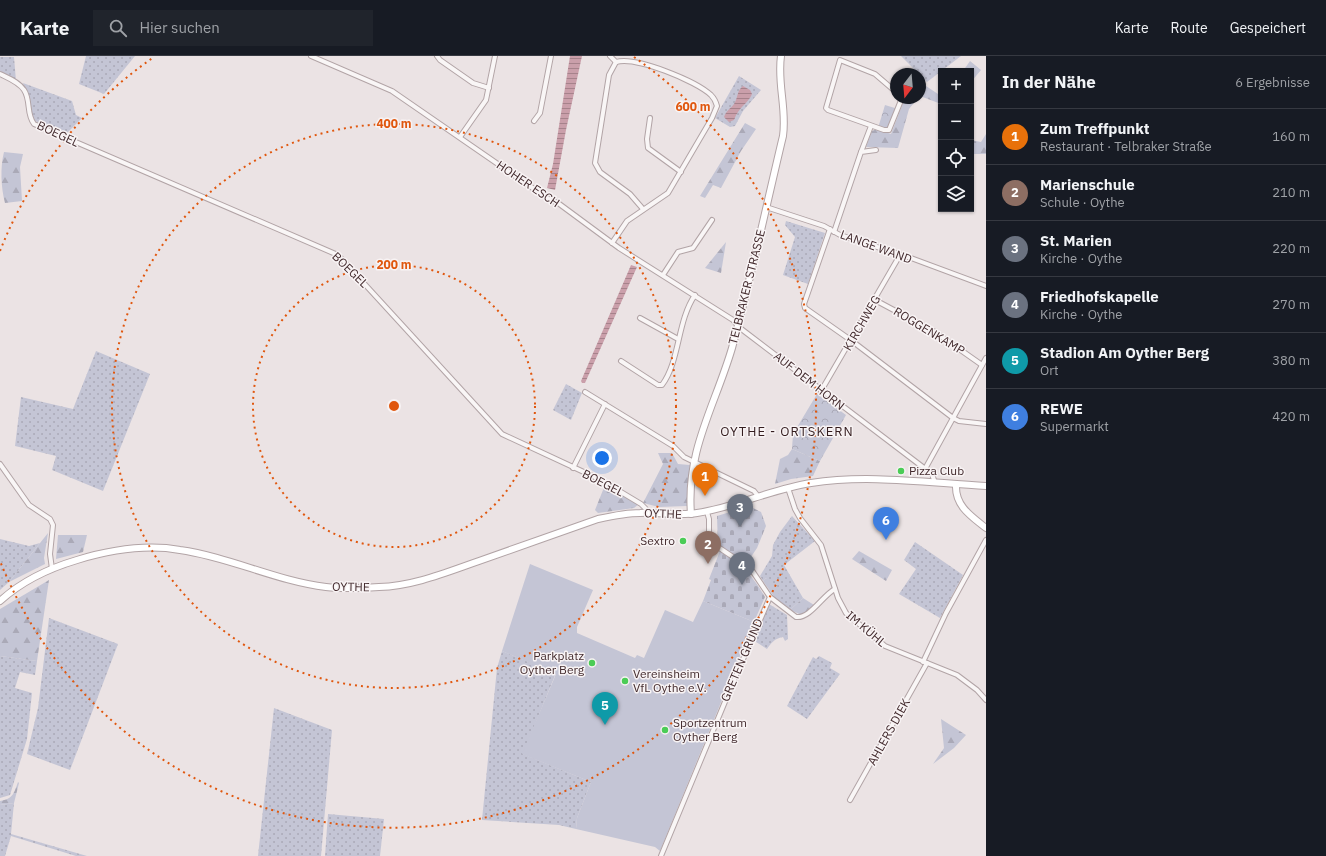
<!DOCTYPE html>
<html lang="de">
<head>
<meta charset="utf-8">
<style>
  :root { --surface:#171b24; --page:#20242c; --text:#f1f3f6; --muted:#9ea1a6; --line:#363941; --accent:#4bcc56 }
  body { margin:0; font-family:"IBM Plex Sans",sans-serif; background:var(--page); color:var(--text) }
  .controls { position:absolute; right:12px; top:12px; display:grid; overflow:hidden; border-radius:0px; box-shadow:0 1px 3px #0004 }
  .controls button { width:36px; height:36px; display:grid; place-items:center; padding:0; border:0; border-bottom:1px solid var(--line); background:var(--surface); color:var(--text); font:20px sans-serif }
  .compass { position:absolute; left:890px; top:12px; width:36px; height:36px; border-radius:50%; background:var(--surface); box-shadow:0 1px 3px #0004; rotate:196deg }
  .you { position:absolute; left:602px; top:402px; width:14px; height:14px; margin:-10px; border:3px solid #fff; border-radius:50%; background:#1a73e8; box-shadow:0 0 0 6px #1a73e833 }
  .badge { display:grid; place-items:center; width:26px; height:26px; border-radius:50%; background:var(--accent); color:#fff; font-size:13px; font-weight:700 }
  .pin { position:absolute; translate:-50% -33px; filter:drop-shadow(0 1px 2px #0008) }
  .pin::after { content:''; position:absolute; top:21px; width:14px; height:12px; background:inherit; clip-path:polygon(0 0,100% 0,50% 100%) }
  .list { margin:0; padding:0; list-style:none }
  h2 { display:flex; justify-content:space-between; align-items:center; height:52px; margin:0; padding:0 16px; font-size:17px }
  h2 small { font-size:13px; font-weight:400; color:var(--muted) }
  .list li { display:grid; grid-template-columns:26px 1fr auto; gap:12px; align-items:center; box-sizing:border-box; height:56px; padding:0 16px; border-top:1px solid var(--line) }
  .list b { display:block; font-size:15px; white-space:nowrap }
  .list p { margin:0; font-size:13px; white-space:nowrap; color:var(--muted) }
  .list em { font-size:13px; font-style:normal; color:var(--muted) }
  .icon { flex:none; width:22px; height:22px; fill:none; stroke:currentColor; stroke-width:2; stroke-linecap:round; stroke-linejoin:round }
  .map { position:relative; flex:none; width:986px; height:800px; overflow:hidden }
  header { display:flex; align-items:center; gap:24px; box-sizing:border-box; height:56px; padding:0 20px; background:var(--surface); border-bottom:1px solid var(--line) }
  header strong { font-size:19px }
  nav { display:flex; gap:22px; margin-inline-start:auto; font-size:14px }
  .search { width:280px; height:36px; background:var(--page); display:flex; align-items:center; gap:10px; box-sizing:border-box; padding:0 14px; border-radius:0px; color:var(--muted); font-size:15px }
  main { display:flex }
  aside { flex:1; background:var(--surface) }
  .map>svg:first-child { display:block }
  .grass { fill:url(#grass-dots) }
  .forest { fill:url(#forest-firs) }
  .cemetery { fill:url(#cemetery-stones) }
  .park { fill:url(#park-crowns) }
  .garden { fill:#c4c5d5 }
  .water { fill:url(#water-rules) }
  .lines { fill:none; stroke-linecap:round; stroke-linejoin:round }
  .street-casing { stroke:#b2a4a6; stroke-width:6 }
  .secondary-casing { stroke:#b2a4a6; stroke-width:8 }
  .street { stroke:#f9f6f6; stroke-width:4 }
  .secondary { stroke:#fff; stroke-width:6 }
  .ring { fill:none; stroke:#e0570e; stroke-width:2; stroke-dasharray:2 4 }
  .poi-dot { fill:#4bcc56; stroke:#f8f3f4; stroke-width:1.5 }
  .labels { text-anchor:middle; stroke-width:3; stroke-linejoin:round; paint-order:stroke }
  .street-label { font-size:12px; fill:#432b2e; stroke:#f8f3f4 }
  .poi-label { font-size:12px; fill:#432b2e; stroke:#f8f3f4; text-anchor:start }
  .neighbourhood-label { font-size:13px; letter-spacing:1px; fill:#341d1f; stroke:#f8f3f4 }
  .centre { fill:#e0570e; stroke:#f8f3f4; stroke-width:2 }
  .ring-label { font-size:12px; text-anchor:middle; font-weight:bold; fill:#e0570e; stroke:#f8f3f4; stroke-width:3; stroke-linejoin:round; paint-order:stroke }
</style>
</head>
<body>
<header>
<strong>Karte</strong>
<div class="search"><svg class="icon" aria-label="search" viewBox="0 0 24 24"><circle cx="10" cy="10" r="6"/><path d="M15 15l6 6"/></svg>Hier suchen</div>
<nav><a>Karte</a><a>Route</a><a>Gespeichert</a></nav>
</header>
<main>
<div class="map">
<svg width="986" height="800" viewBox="0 0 986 800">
  <defs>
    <pattern id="grass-dots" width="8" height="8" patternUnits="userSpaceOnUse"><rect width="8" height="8" fill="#c4c5d5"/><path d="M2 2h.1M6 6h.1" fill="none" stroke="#aaa9b7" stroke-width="1.8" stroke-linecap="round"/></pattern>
    <pattern id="forest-firs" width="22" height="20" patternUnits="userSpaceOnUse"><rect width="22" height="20" fill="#c4c5d5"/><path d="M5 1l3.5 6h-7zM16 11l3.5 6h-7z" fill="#aaa9b7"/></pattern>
    <pattern id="cemetery-stones" width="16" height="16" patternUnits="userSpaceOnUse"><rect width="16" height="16" fill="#c4c5d5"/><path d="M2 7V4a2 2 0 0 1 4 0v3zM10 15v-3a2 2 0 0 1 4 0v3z" fill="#aaa9b7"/></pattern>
    <pattern id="park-crowns" width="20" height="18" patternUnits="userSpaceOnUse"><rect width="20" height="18" fill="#c4c5d5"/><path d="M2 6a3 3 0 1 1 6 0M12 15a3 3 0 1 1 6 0" fill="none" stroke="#aaa9b7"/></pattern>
    <pattern id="water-rules" width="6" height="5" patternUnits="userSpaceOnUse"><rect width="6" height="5" fill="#ca9faa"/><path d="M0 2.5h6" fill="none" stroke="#a6828b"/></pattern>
  </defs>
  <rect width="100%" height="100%" fill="#ebe3e4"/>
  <g class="grass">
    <path d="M86,0H135L104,38L79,28Z"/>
    <path d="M901,0H961L927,26Z"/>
    <path d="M0,1H14L16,25L0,16Z"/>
    <path d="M739,20L761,34L743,55L735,70L730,71L715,62Z"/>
    <path d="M23,27L72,45L76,59L82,62L65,79L33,64L28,40Z"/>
    <path d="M786,165L825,177L808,228L783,219L795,181L785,169Z"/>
    <path d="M96,295L150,318L103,435L52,414L56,400L15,390L21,341L73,353Z"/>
    <path d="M566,328L582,337L571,364L553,354Z"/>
    <path d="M792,460L815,485L784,509L803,542L790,554L777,545L766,522L763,525L760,520L772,500L773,489L780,476Z"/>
    <path d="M0,483L29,490L40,487L9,526L0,534Z"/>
    <path d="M915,486L963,519L940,562L899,538L916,513L904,504Z"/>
    <path d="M769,548L787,559L788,583L785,585L783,581C774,583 772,586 767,593L753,584Z"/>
    <path d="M49,562L118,588L70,714L27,698L38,652Z"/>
    <path d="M502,595L556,617L523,698L591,726L577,762L576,773L559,769L482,764L497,612Z"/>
    <path d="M0,600L37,605L35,619L20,616L15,632L32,637L27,683L10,739L0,742Z"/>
    <path d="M819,600L832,607L830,612L840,618L807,663L787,650L813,601L816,603Z"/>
    <path d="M274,652L332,674L321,800H258Z"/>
    <path d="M14,747L11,778L87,800H76L11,780L5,800H0V749Z"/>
    <path d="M328,758L384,763L380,800H325Z"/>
  </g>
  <g class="forest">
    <path d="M920,26L941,40V48L920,40Z"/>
    <path d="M905,42H918L909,53L898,92L866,91L872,75L877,73L891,78Z"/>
    <path d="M745,67L756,73L741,95L721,132L713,129L705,142L700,140Z"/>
    <path d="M986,78V98H971V84L981,86Z"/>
    <path d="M4,96L23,98L20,111L22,145L5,147C1,132 0,111 4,96Z"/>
    <path d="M726,186L721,217L705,212Z"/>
    <path d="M792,393L820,405L813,420L791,423L775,428L780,403L788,399Z"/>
    <path d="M658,397H672L678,408L690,409L687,450L659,451L643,447L663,408Z"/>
    <path d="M605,429L639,448L634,452L598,457L595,454Z"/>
    <path d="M48,477L44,502L45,508L9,526Z"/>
    <path d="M58,479H87L83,496L56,503Z"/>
    <path d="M859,495L892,514L886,525L852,503Z"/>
    <path d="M766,522L781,540L777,545L763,525Z"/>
    <path d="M49,524L37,605L0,600V553Z"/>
    <path d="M803,542L814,549L802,559L790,554Z"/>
    <path d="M941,663L966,679L954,692L933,708L944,692Z"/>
    <path d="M18,726L19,727L14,747L0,749V745C13,743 14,737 18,726Z"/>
  </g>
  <g class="cemetery">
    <path d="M751,451L761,456L766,470L757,492L747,507L718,490L717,460L743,452Z"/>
    <path d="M720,495C743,510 751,517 765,541L754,566L703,545L711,524L709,523Z"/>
  </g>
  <g class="park">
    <path d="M885,49L898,53L889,74L878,72Z"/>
    <path d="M817,338L846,359L820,405L792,393L793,378Z"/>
  </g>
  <g class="garden">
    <path d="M970,5L981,14L971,26V15H963Z"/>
    <path d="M530,508L593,534L577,571V577L635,602L637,599L644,602L665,554L693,566L703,545L754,566L660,795L655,791L576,773L577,762L591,726L522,698L556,618L502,595Z"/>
  </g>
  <g class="water">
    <path d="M570,0H582L566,74L555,134L547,132L553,108Z"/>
    <path d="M743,30L750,34L752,38C748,48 739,50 734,64L729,66L724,61C726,55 731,52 734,48C738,42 737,34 743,30Z"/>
    <path d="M631,209L637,211L585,327H582L581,325Z"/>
  </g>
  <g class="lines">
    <defs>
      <g id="street">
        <path d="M311,0L392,35L550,144L558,147L619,192L733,264L740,272L932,418L935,427"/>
        <path d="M437,0L440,4L473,27L489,32"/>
        <path d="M610,0L616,6"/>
        <path d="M616,6L609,19L595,107L600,116L630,138L643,153"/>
        <path d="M0,18C8,22 19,26 24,34C31,44 26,58 34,68L338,199L502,378L601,424L641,448L646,453L647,457"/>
        <path d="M896,36L875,18L840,4L826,52L828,54L884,74H889L902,42"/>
        <path d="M650,62L647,83L648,92L681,116"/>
        <path d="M534,65L540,57L551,0"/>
        <path d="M460,81L486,44L495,0"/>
        <path d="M861,96L871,70"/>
        <path d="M766,151L824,170L840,179L911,202L986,230"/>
        <path d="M830,173L804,248L805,252L852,285L953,362L959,365L986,368"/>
        <path d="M834,176L861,96L876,94"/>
        <path d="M612,187L627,165L668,137L712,62L717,50C716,46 715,43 711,39C696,25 636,0 616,6"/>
        <path d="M663,219L678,196L693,192L712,164"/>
        <path d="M875,244L935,276L982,309"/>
        <path d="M640,262L678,283"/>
        <path d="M621,305L658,329H662C680,305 677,265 695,239"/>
        <path d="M821,335L900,199"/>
        <path d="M585,336L673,390L684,401L754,435L758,440"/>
        <path d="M0,408L29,449L50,463L53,469L50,498L52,513"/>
        <path d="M573,412L605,348"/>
        <path d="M925,413L986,302"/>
        <path d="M788,432L795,453L800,462L821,489L838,542L846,557L885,590L957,619L977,634L986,644"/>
        <path d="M707,456L709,463V485L751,513L770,541L796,561C810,563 823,539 835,533"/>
        <path d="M923,606L946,557L986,484"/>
        <path d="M850,744L927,607"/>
        <path d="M661,800L734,624L770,541"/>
      </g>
      <g id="secondary">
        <path d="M956,429C955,450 971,460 986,472"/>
        <path d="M691,458C686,394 715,350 732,292C751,222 766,151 783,80C787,53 777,27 781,0"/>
        <path d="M0,545C21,526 50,512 77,504C110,494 146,488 180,494C230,501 276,525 326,531C344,533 362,532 379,531C414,530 447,516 479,505C519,491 558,477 598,463C612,460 626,457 640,457C659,456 678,460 697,457C736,451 772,433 811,427C868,418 929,427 986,430"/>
      </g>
    </defs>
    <use href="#street" class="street-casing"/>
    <use href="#secondary" class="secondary-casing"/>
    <use href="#street" class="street"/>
    <use href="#secondary" class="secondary"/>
  </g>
  <g class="ring">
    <circle cx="394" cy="350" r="141"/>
    <circle cx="394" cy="350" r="282"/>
    <path d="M0 195A423 423 0 0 1 154 1M634 1A423 423 0 1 1 0 505"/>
  </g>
  <g class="poi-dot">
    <circle cx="901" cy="415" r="4"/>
    <circle cx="683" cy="485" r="4"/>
    <circle cx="592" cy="607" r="4"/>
    <circle cx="625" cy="625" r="4"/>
    <circle cx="665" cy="674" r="4"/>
  </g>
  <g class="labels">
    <g class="street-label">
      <text transform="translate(58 78) rotate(25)" y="4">BOEGEL</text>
      <text transform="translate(528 128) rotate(34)" y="4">HOHER ESCH</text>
      <text transform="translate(876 191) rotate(20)" y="4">LANGE WAND</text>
      <text transform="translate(350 214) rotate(44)" y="4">BOEGEL</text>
      <text transform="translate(747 231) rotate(-76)" y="4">TELBRAKER STRASSE</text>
      <text transform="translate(862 267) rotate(-60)" y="4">KIRCHWEG</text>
      <text transform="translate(929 275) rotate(31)" y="4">ROGGENKAMP</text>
      <text transform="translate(809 325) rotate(38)" y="4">AUF DEM HORN</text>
      <text transform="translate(603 427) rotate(27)" y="4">BOEGEL</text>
      <text transform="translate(663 458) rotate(2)" y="4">OYTHE</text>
      <text transform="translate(351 531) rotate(1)" y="4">OYTHE</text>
      <text transform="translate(866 573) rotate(40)" y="4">IM KÜHL</text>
      <text transform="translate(742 604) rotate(-67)" y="4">GRETEN GRUND</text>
      <text transform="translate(889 676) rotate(-61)" y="4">AHLERS DIEK</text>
    </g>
    <g class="poi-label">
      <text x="909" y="419">Pizza Club</text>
      <text x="675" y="489" text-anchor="end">Sextro</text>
      <text x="584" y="604" text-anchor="end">Parkplatz<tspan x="584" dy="14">Oyther Berg</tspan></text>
      <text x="633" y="622">Vereinsheim<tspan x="633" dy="14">VfL Oythe e.V.</tspan></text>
      <text x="673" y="671">Sportzentrum<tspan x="673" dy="14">Oyther Berg</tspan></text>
    </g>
    <g class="neighbourhood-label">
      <text x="787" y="380">OYTHE - ORTSKERN</text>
    </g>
  </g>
  <circle cx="394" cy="350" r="6" class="centre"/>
  <g class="ring-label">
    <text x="693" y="55">600 m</text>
    <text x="394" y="72">400 m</text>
    <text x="394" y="213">200 m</text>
  </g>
</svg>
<div class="controls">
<button>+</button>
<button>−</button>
<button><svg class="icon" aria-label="locate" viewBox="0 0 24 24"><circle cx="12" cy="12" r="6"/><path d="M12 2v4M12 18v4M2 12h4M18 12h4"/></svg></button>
<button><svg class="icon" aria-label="layers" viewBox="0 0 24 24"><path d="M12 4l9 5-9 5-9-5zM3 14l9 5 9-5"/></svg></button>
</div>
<svg class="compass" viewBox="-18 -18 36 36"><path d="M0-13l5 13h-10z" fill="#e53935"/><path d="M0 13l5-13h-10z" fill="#9ea1a6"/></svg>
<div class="you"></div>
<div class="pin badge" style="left:705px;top:440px;background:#e8710a">1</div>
<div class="pin badge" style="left:708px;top:508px;background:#8d6e63">2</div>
<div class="pin badge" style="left:740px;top:471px;background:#6b7280">3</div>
<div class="pin badge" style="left:742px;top:529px;background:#6b7280">4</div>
<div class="pin badge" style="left:605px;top:669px;background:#0f9aa8">5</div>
<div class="pin badge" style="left:886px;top:484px;background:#3f7fe0">6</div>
</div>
<aside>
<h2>In der Nähe<small>6 Ergebnisse</small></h2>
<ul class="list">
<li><span class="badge" style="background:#e8710a">1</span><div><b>Zum Treffpunkt</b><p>Restaurant · Telbraker Straße</p></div><em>160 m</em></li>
<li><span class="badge" style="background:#8d6e63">2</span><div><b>Marienschule</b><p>Schule · Oythe</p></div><em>210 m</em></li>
<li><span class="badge" style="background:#6b7280">3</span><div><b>St. Marien</b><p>Kirche · Oythe</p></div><em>220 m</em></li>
<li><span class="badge" style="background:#6b7280">4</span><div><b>Friedhofskapelle</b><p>Kirche · Oythe</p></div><em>270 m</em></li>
<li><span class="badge" style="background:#0f9aa8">5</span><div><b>Stadion Am Oyther Berg</b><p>Ort</p></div><em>380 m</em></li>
<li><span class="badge" style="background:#3f7fe0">6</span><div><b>REWE</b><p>Supermarkt</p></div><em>420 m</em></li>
</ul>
</aside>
</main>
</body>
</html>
